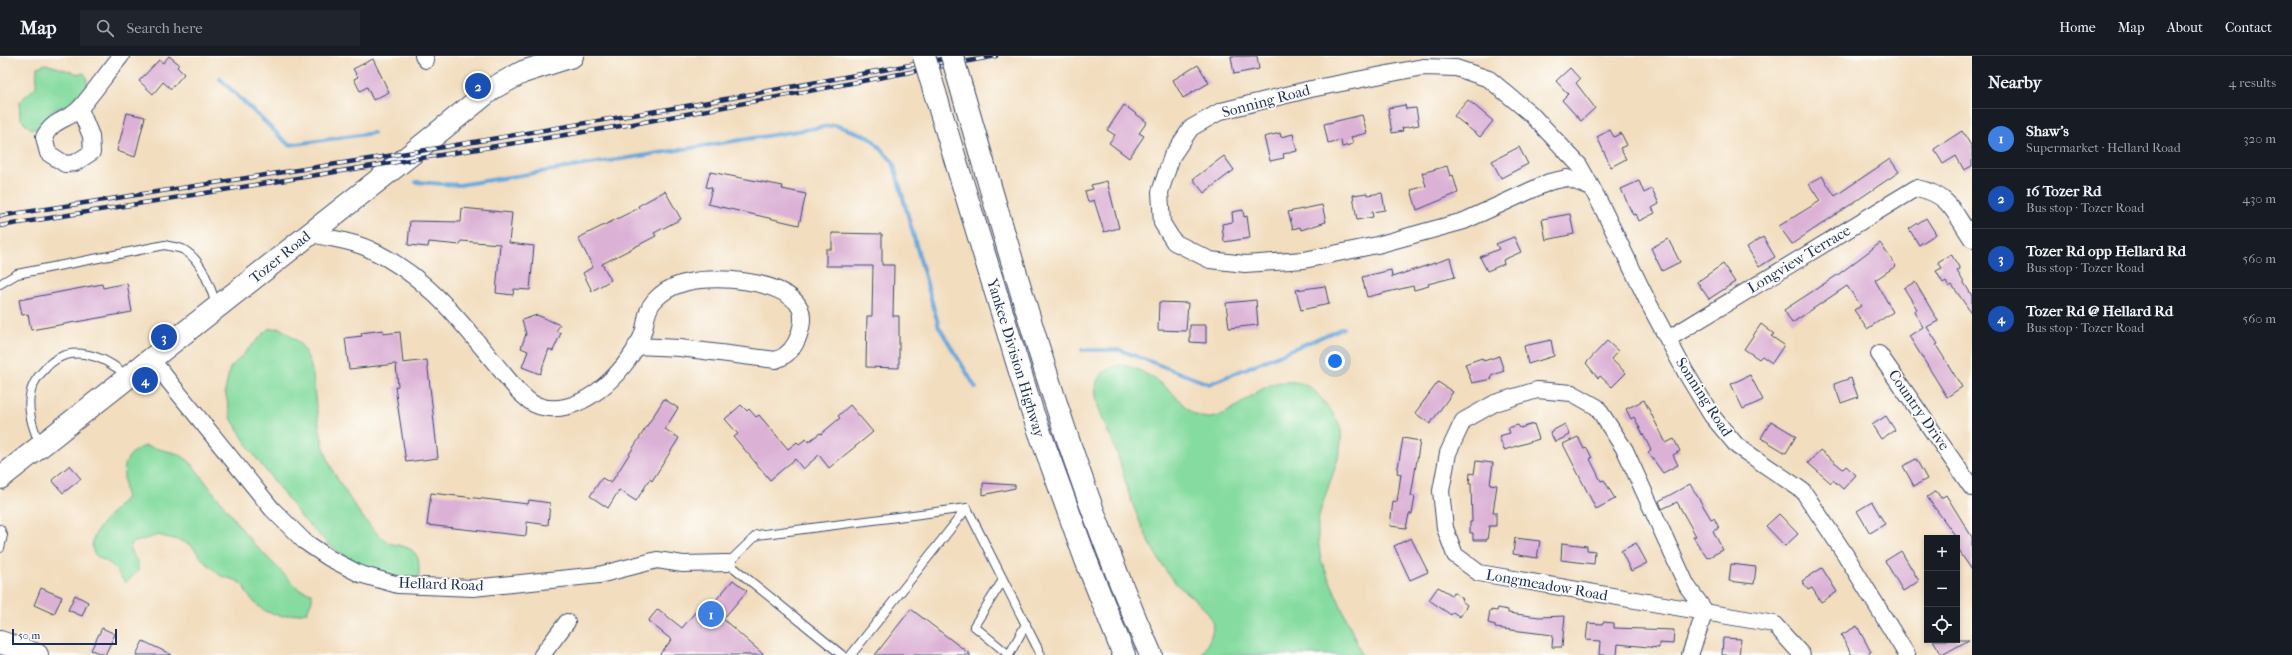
<!DOCTYPE html>
<html lang="en">
<head>
<meta charset="utf-8">
<style>
  :root { --surface:#171b24; --page:#20242c; --text:#f1f3f6; --muted:#9ea1a6; --line:#363941; --accent:#1f6fb2 }
  body { margin:0; font-family:"IM FELL French Canon",serif; background:var(--page); color:var(--text) }
  .controls { position:absolute; right:12px; bottom:12px; display:grid; overflow:hidden; border-radius:0px; box-shadow:0 2px 6px #0003 }
  .controls button { width:36px; height:36px; display:grid; place-items:center; padding:0; border:0; border-bottom:1px solid var(--line); background:var(--surface); color:var(--text); font:20px sans-serif }
  .scale { position:absolute; left:12px; bottom:10px; width:105px; box-sizing:border-box; padding-left:4px; border:2px solid #1b2f5e; border-top:0; font-size:11px; line-height:14px; white-space:nowrap; color:#1b2f5e; -webkit-text-stroke:3px #fdfcf7; paint-order:stroke }
  .you { position:absolute; left:1335px; top:305px; width:14px; height:14px; margin:-10px; border:3px solid #fff; border-radius:50%; background:#1a73e8; box-shadow:0 0 0 6px #1a73e833 }
  .badge { display:grid; place-items:center; width:26px; height:26px; border-radius:50%; background:var(--accent); color:#fff; font-size:13px; font-weight:700 }
  .pin { position:absolute; translate:-50% -50%; border:2px solid #fff; box-shadow:0 1px 4px #0006 }
  .list { margin:0; padding:0; list-style:none }
  h2 { display:flex; justify-content:space-between; align-items:center; height:52px; margin:0; padding:0 16px; font-size:17px }
  h2 small { font-size:13px; font-weight:400; color:var(--muted) }
  .list li { display:grid; grid-template-columns:26px 1fr auto; gap:12px; align-items:center; box-sizing:border-box; height:60px; padding:0 16px; border-top:1px solid var(--line) }
  .list b { display:block; font-size:15px; white-space:nowrap }
  .list p { margin:0; font-size:13px; white-space:nowrap; color:var(--muted) }
  .list em { font-size:13px; font-style:normal; color:var(--muted) }
  .icon { flex:none; width:22px; height:22px; fill:none; stroke:currentColor; stroke-width:2; stroke-linecap:round; stroke-linejoin:round }
  .map { position:relative; flex:none; width:1972px; height:599px; overflow:hidden }
  header { display:flex; align-items:center; gap:24px; box-sizing:border-box; height:56px; padding:0 20px; background:var(--surface); border-bottom:1px solid var(--line) }
  header strong { font-size:19px }
  nav { display:flex; gap:22px; margin-inline-start:auto; font-size:14px }
  .search { width:280px; height:36px; background:var(--page); display:flex; align-items:center; gap:10px; box-sizing:border-box; padding:0 14px; border-radius:0px; color:var(--muted); font-size:15px }
  main { display:flex }
  aside { flex:1; background:var(--surface) }
  .map>svg:first-child { display:block }
  .green { fill:#86dca0; stroke:#50867f }
  .lines { fill:none; stroke-linecap:round; stroke-linejoin:round }
  .stream { stroke:#69a8dc; stroke-width:4 }
  .building { fill:#dbb1d6 }
  .service-casing { stroke:#3b496c; stroke-width:10 }
  .minor-casing { stroke:#3b496c; stroke-width:18 }
  .secondary-casing { stroke:#3b496c; stroke-width:24 }
  .motorway-casing { stroke:#3b496c; stroke-width:24 }
  .service { stroke:#fff; stroke-width:8 }
  .minor { stroke:#fff; stroke-width:16 }
  .secondary { stroke:#fff; stroke-width:22 }
  .motorway { stroke:#fff; stroke-width:22 }
  .rail-casing { stroke:#1b2f5e; stroke-width:4.5 }
  .rail { stroke:#fdfcf7; stroke-width:3; stroke-dasharray:9; stroke-linecap:butt }
  .motorway-bridge-casing { stroke:#3b496c; stroke-width:24; stroke-linecap:butt }
  .motorway-bridge { stroke:#fff; stroke-width:22 }
  .labels { text-anchor:middle; stroke-width:3.5; stroke-linejoin:round; paint-order:stroke }
  .street-label { font-size:15px; fill:#1b2f5e; stroke:#fdfcf7 }
</style>
</head>
<body>
<header>
<strong>Map</strong>
<div class="search"><svg class="icon" aria-label="search" viewBox="0 0 24 24"><circle cx="10" cy="10" r="6"/><path d="M15 15l6 6"/></svg>Search here</div>
<nav><a>Home</a><a>Map</a><a>About</a><a>Contact</a></nav>
</header>
<main>
<div class="map">
<svg width="1972" height="599" viewBox="0 0 1972 599">
  <rect width="100%" height="100%" fill="#fdfcf7"/>
  <filter id="ink" filterUnits="userSpaceOnUse"><feTurbulence type="fractalNoise" baseFrequency=".025" numOctaves="2"/><feDisplacementMap in="SourceGraphic" scale="8" xChannelSelector="R" yChannelSelector="G"/><feConvolveMatrix kernelMatrix="1 2 1 2 8 2 1 2 1" color-interpolation-filters="sRGB"/></filter>
  <filter id="wash" filterUnits="userSpaceOnUse"><feTurbulence type="fractalNoise" baseFrequency=".012" numOctaves="4" result="noise"/><feDisplacementMap in="SourceGraphic" scale="16" xChannelSelector="R" yChannelSelector="G"/><feGaussianBlur stdDeviation="0.9" result="paint"/><feColorMatrix in="noise" values="0 0 0 0 0 0 0 0 0 0 0 0 0 0 0 0 0 1.4 0 .05"/><feComposite in="paint" operator="in"/></filter>
  <g filter="url(#wash)">
    <rect width="100%" height="100%" fill="#f2ddbe"/>
    <g class="green">
      <path d="M46,8L79,18L84,17L87,22V38L72,48L54,54L40,73L30,72L20,62L19,46L36,31L37,11Z"/>
      <path d="M280,272C286,277 296,282 301,289C317,313 312,330 317,355C320,377 325,403 337,422C350,443 365,469 385,484C393,491 408,488 415,497C420,503 419,513 419,520L412,525L361,511L328,488L302,462L251,395L231,362L225,335L230,312L268,273Z"/>
      <path d="M1121,309C1139,311 1157,324 1171,336C1182,345 1190,361 1207,362C1229,364 1259,327 1282,326C1304,325 1310,328 1323,345C1329,352 1339,364 1341,373C1344,400 1324,436 1319,461C1316,475 1319,490 1321,504L1362,599H1202C1206,589 1216,576 1212,565C1204,545 1183,538 1171,522C1153,497 1139,467 1129,438C1124,423 1121,407 1115,392C1108,375 1093,347 1096,329C1098,317 1110,311 1121,309Z"/>
      <path d="M146,390L179,398L190,406L252,486L300,534L312,537V544L307,556L282,560L267,556L257,549L247,538L243,529L238,525L221,520L203,504L191,489L178,484L158,479L132,487L130,494L138,507V515L126,527C120,522 118,515 113,510C107,504 96,503 93,495C87,477 116,454 126,441C123,419 120,397 146,390Z"/>
    </g>
    <g class="lines">
      <g class="stream">
        <path d="M220,23L289,89L373,77"/>
        <path d="M416,126L459,129L835,69L870,81L893,106L939,271L976,332"/>
        <path d="M1082,294H1120L1209,328L1343,272"/>
      </g>
    </g>
    <g id="blocks">
      <g class="building">
        <path d="M169,0L179,8L177,11L184,18L171,33L163,26L153,38L139,25L159,4L163,7Z"/>
        <path d="M1231,0H1257L1259,13L1234,18Z"/>
        <path d="M373,3L389,36L373,44L367,31L360,35L354,23L358,21L353,13Z"/>
        <path d="M1198,9L1209,27L1183,42L1173,24Z"/>
        <path d="M1570,12L1580,23L1576,27L1595,52L1581,65L1562,44L1568,38L1556,25Z"/>
        <path d="M1468,44L1493,65L1480,81L1454,60Z"/>
        <path d="M1124,49L1147,66L1139,77L1144,80L1129,102L1109,87L1115,79L1107,74Z"/>
        <path d="M1405,49L1406,53L1416,52L1419,69L1402,72L1403,75L1392,77L1388,52Z"/>
        <path d="M127,57L145,61L135,101L117,95Z"/>
        <path d="M1362,59L1367,77L1351,81L1353,88L1342,91L1341,84L1328,87L1324,68Z"/>
        <path d="M1610,74L1614,81L1621,77L1627,89L1620,92L1626,103L1611,111L1597,81Z"/>
        <path d="M1962,75L1972,91V110L1964,114L1956,100L1943,108L1934,93Z"/>
        <path d="M1280,77L1281,81L1293,78L1297,95L1283,98L1284,102L1270,105L1264,81Z"/>
        <path d="M1519,91L1528,108L1501,122L1492,105Z"/>
        <path d="M1224,100L1234,114L1204,137L1193,123Z"/>
        <path d="M1890,103L1899,116L1792,188L1779,170L1820,145L1809,128L1822,120L1835,140Z"/>
        <path d="M1447,110L1450,120L1453,119L1458,137L1417,154L1411,134L1426,130L1422,117Z"/>
        <path d="M710,116L783,130L782,133L806,138L799,169L708,148L712,132L706,131Z"/>
        <path d="M1107,125L1119,172L1104,176L1094,144L1088,146L1085,135L1093,133L1091,129Z"/>
        <path d="M1639,125L1644,137L1652,133L1659,148L1652,152L1655,157L1639,165L1636,158L1633,159L1621,133Z"/>
        <path d="M665,135L681,163L654,177L656,180L602,208L611,224L592,235L583,217L593,211L578,182L639,152L638,150Z"/>
        <path d="M1367,137V139L1382,137L1385,154L1372,156L1373,161L1357,164L1353,139Z"/>
        <path d="M1322,149L1326,166L1301,174L1300,171L1293,173L1288,156Z"/>
        <path d="M462,152L512,157L509,187L534,190L530,234L514,233L513,239L496,237L500,188L461,185L460,189L429,186L428,191L408,189L410,165L461,166Z"/>
        <path d="M1243,154L1244,161L1247,160L1250,182L1224,186L1222,168L1233,166L1232,156Z"/>
        <path d="M1570,158L1574,178L1546,184L1542,163Z"/>
        <path d="M1926,162L1936,178L1919,189L1909,173Z"/>
        <path d="M832,177L882,178V209H894L893,260H899V312L866,311L867,260H872L873,210H826V193H832Z"/>
        <path d="M1514,181L1521,196L1503,204L1504,208L1487,215L1480,201L1499,193L1496,188Z"/>
        <path d="M1763,181L1775,201L1759,211L1747,191Z"/>
        <path d="M1668,183L1680,206L1662,215L1651,192Z"/>
        <path d="M1880,187L1896,210L1875,224L1893,256L1867,273L1854,254L1861,250L1847,230L1792,267L1784,254L1839,218Z"/>
        <path d="M1951,198L1960,213L1957,215L1972,240V258L1952,229L1949,231L1946,225L1943,227L1936,215L1942,212L1938,206Z"/>
        <path d="M1450,202L1455,221L1428,228L1429,230L1414,234L1413,230L1367,241L1362,221L1391,214L1392,221Z"/>
        <path d="M1723,208L1735,226L1709,243L1697,226Z"/>
        <path d="M1915,226L1938,265L1927,271L1938,288L1936,289L1962,331L1947,341L1909,280L1923,271L1914,255L1917,253L1904,232Z"/>
        <path d="M127,227L132,256L31,274L28,258L22,259L19,244L102,228L103,232Z"/>
        <path d="M1325,230L1329,248L1301,254L1296,234Z"/>
        <path d="M1256,244L1258,269L1229,272L1226,247Z"/>
        <path d="M1159,246L1188,247L1186,275L1158,274Z"/>
        <path d="M537,259L560,269L556,275L561,277L553,295L549,293L540,318L522,311L528,295L521,292L526,278L522,264Z"/>
        <path d="M1761,268L1774,278L1771,280L1784,289L1772,307L1762,300L1759,303L1744,293Z"/>
        <path d="M1190,269H1206V287L1190,286Z"/>
        <path d="M383,274V278L400,276L403,307L427,304L438,402L406,406L395,331L398,330L396,308L349,313L345,282L362,280L361,277Z"/>
        <path d="M1551,284L1554,300L1528,308L1524,290Z"/>
        <path d="M1607,285L1618,295L1611,303L1626,317L1612,331L1600,320L1598,322L1586,307Z"/>
        <path d="M1499,300L1504,315L1491,320L1492,323L1472,327L1465,308L1482,302L1484,305Z"/>
        <path d="M1750,319L1763,344L1743,353L1731,328Z"/>
        <path d="M1851,322L1858,341L1841,347L1834,328Z"/>
        <path d="M1438,326L1453,336L1430,368L1415,357Z"/>
        <path d="M664,343L678,352L665,373L679,382L652,425L650,423L636,445L619,434L608,452L590,440L602,422L611,427Z"/>
        <path d="M1644,344L1666,387L1674,383L1680,395L1673,399L1678,409L1663,417L1648,396L1651,394L1634,361L1631,363L1626,353Z"/>
        <path d="M741,349L747,355L749,353L756,361L759,359L788,393L797,386L799,388L806,383L808,386L820,377L821,378L840,362L838,360L850,349L873,376L829,412L819,399L803,413L795,403L770,424L734,381L738,378L725,363Z"/>
        <path d="M1886,360L1895,374L1881,383L1872,369Z"/>
        <path d="M1771,365L1796,380L1786,397L1761,382Z"/>
        <path d="M1534,368L1539,383L1504,394L1499,380L1510,377L1508,372L1518,369L1520,372Z"/>
        <path d="M1565,368L1570,379L1555,386L1550,376Z"/>
        <path d="M1578,381L1584,393L1587,392L1592,402L1590,403L1601,425L1604,424L1615,443L1596,453L1563,388Z"/>
        <path d="M1403,382L1420,385L1411,440L1415,441L1412,458H1409L1406,472L1390,470L1393,445L1397,446L1401,418L1397,417Z"/>
        <path d="M1820,394L1843,413L1846,410L1856,419L1843,433L1833,424L1831,427L1808,407Z"/>
        <path d="M1916,403L1927,423L1914,430L1903,410Z"/>
        <path d="M1476,405L1493,407L1490,428L1497,429L1493,456H1496V470H1489L1487,484H1473V477H1470V466H1472L1471,428H1469L1470,417L1474,418Z"/>
        <path d="M70,409L81,423L63,437L52,424Z"/>
        <path d="M983,427L1015,429V432L983,439Z"/>
        <path d="M1690,428L1711,463L1714,462L1719,472L1713,475L1723,494L1707,502L1693,481L1696,480L1677,446L1662,453L1659,445Z"/>
        <path d="M1936,435L1941,442L1946,439L1972,481V514L1957,492V482L1927,441Z"/>
        <path d="M431,437L528,448L529,444L550,447L548,469L527,466L526,480L427,469Z"/>
        <path d="M1872,446L1885,468L1870,477L1857,455Z"/>
        <path d="M1779,458L1798,478L1785,490L1766,470Z"/>
        <path d="M1411,482L1428,516L1410,524L1394,490Z"/>
        <path d="M1515,482L1540,485L1537,502L1513,498Z"/>
        <path d="M1562,487L1587,490V494L1595,495L1594,508L1561,504Z"/>
        <path d="M1636,487L1647,507L1631,515L1621,495Z"/>
        <path d="M1901,495L1919,525L1903,535L1885,505Z"/>
        <path d="M1731,508L1756,511L1754,528L1729,525Z"/>
        <path d="M1822,512L1837,536L1821,546L1812,532L1808,534L1802,525Z"/>
        <path d="M733,524L747,535L723,563L764,599H659L672,584L648,565L658,553L682,572L703,547L709,552Z"/>
        <path d="M1438,531L1452,539L1454,536L1463,543L1462,545L1467,549L1460,561L1453,556L1451,559L1429,544Z"/>
        <path d="M41,532L62,541L54,558L34,549Z"/>
        <path d="M75,539L88,546L82,560L68,554Z"/>
        <path d="M1498,552L1508,554V557L1539,561L1565,560L1562,591H1552L1553,579L1495,572V569L1488,567L1490,554L1497,555Z"/>
        <path d="M911,553L971,599H875Z"/>
        <path d="M1603,566L1614,567V572L1674,574L1673,588L1659,587V592L1618,588L1617,599H1599L1600,585L1586,584L1588,567L1602,568Z"/>
        <path d="M1857,570L1871,596L1865,599H1852L1841,579Z"/>
        <path d="M102,572L115,578L105,599L91,594Z"/>
        <path d="M1723,582L1741,583L1739,599H1722Z"/>
        <path d="M1933,584H1969L1942,599Z"/>
        <path d="M143,585L172,599H136Z"/>
      </g>
    </g>
  </g>
  <g filter="url(#ink)">
    <use href="#blocks" fill-opacity="0" stroke="#3b496c" stroke-width="1"/>
    <g class="lines">
      <defs>
        <g id="service">
          <path d="M0,228L17,218L165,189C171,191 179,191 184,194C203,205 210,231 217,251"/>
          <path d="M40,389C33,372 26,353 31,335C33,327 39,319 44,314C68,285 104,299 128,321"/>
          <path d="M967,452L1041,599"/>
          <path d="M0,473L3,479L0,492"/>
          <path d="M1003,524L974,570L1009,599L1026,568"/>
          <path d="M842,599L728,507L757,479L967,452L851,599"/>
        </g>
        <g id="minor">
          <path d="M423,0L426,4"/>
          <path d="M80,53L91,80L92,96L75,107L65,108L48,97L44,81C54,62 68,65 80,52C94,36 107,17 121,0"/>
          <path d="M1592,132L1567,122L1549,126L1464,165L1377,189L1304,204L1245,208L1210,204L1174,186L1162,167L1160,136L1172,100L1191,72L1221,55L1311,33L1423,11L1456,12L1489,23L1530,57L1579,109L1592,132L1604,155L1649,248L1686,317L1712,360L1737,390L1803,435L1845,498L1907,599"/>
          <path d="M310,177C329,183 351,184 369,193C437,224 471,281 519,336C524,340 530,347 536,349C578,365 625,317 641,282C647,270 644,256 654,245C662,236 670,231 681,228C708,218 786,223 800,252C804,261 802,270 799,279C795,291 787,300 776,304L680,292L636,290"/>
          <path d="M1668,283L1916,132C1950,138 1954,157 1972,183"/>
          <path d="M1879,298L1972,432"/>
          <path d="M151,303L272,453L304,485L329,502L360,518L398,529L473,532L599,519L657,504L683,508L728,507"/>
          <path d="M1705,555L1687,530L1625,394L1597,351L1572,337L1537,334L1495,347L1463,365L1448,397L1441,435L1445,472L1455,499L1479,517L1774,568L1802,599"/>
          <path d="M542,599L567,566"/>
          <path d="M1690,599L1705,555"/>
        </g>
        <g id="secondary">
          <path d="M0,422L414,96L493,32L523,16L572,0"/>
          <path d="M0,586L37,599"/>
        </g>
        <g id="motorway">
          <path d="M962,34C1018,225 1070,417 1151,599"/>
          <path d="M935,37L1032,355L1086,504L1124,599"/>
        </g>
      </defs>
      <use href="#service" class="service-casing"/>
      <use href="#minor" class="minor-casing"/>
      <use href="#secondary" class="secondary-casing"/>
      <use href="#motorway" class="motorway-casing"/>
      <use href="#service" class="service"/>
      <use href="#minor" class="minor"/>
      <use href="#secondary" class="secondary"/>
      <use href="#motorway" class="motorway"/>
      <defs>
        <g id="rail">
          <path d="M0,160L414,96L698,48L959,0"/>
          <path d="M0,170L633,68L996,0"/>
        </g>
      </defs>
      <use href="#rail" class="rail-casing"/>
      <use href="#rail" class="rail"/>
      <defs>
        <g id="motorway-bridge">
          <path d="M924,0L935,37"/>
          <path d="M952,0L962,34"/>
        </g>
      </defs>
      <use href="#motorway-bridge" class="motorway-bridge-casing"/>
      <use href="#motorway-bridge" class="motorway-bridge"/>
    </g>
  </g>
  <g class="labels">
    <g class="street-label">
      <text transform="translate(1266 45) rotate(-15)" y="5">Sonning Road</text>
      <text transform="translate(280 201) rotate(-39)" y="5">Tozer Road</text>
      <text transform="translate(1799 203) rotate(-31)" y="5">Longview Terrace</text>
      <text transform="translate(1016 302) rotate(73)" y="5">Yankee Division Highway</text>
      <text transform="translate(1704 341) rotate(57)" y="5">Sonning Road</text>
      <text transform="translate(1919 354) rotate(55)" y="5">Country Drive</text>
      <text transform="translate(441 528) rotate(2)" y="5">Hellard Road</text>
      <text transform="translate(1547 529) rotate(10)" y="5">Longmeadow Road</text>
    </g>
  </g>
</svg>
<div class="controls">
<button>+</button>
<button>−</button>
<button><svg class="icon" aria-label="locate" viewBox="0 0 24 24"><circle cx="12" cy="12" r="6"/><path d="M12 2v4M12 18v4M2 12h4M18 12h4"/></svg></button>
</div>
<div class="scale">50 m</div>
<div class="you"></div>
<div class="pin badge" style="left:711px;top:558px;background:#3f7fe0">1</div>
<div class="pin badge" style="left:478px;top:30px;background:#1a4fb4">2</div>
<div class="pin badge" style="left:164px;top:281px;background:#1a4fb4">3</div>
<div class="pin badge" style="left:145px;top:324px;background:#1a4fb4">4</div>
</div>
<aside>
<h2>Nearby<small>4 results</small></h2>
<ul class="list">
<li><span class="badge" style="background:#3f7fe0">1</span><div><b>Shaw's</b><p>Supermarket · Hellard Road</p></div><em>320 m</em></li>
<li><span class="badge" style="background:#1a4fb4">2</span><div><b>16 Tozer Rd</b><p>Bus stop · Tozer Road</p></div><em>430 m</em></li>
<li><span class="badge" style="background:#1a4fb4">3</span><div><b>Tozer Rd opp Hellard Rd</b><p>Bus stop · Tozer Road</p></div><em>560 m</em></li>
<li><span class="badge" style="background:#1a4fb4">4</span><div><b>Tozer Rd @ Hellard Rd</b><p>Bus stop · Tozer Road</p></div><em>560 m</em></li>
</ul>
</aside>
</main>
</body>
</html>
